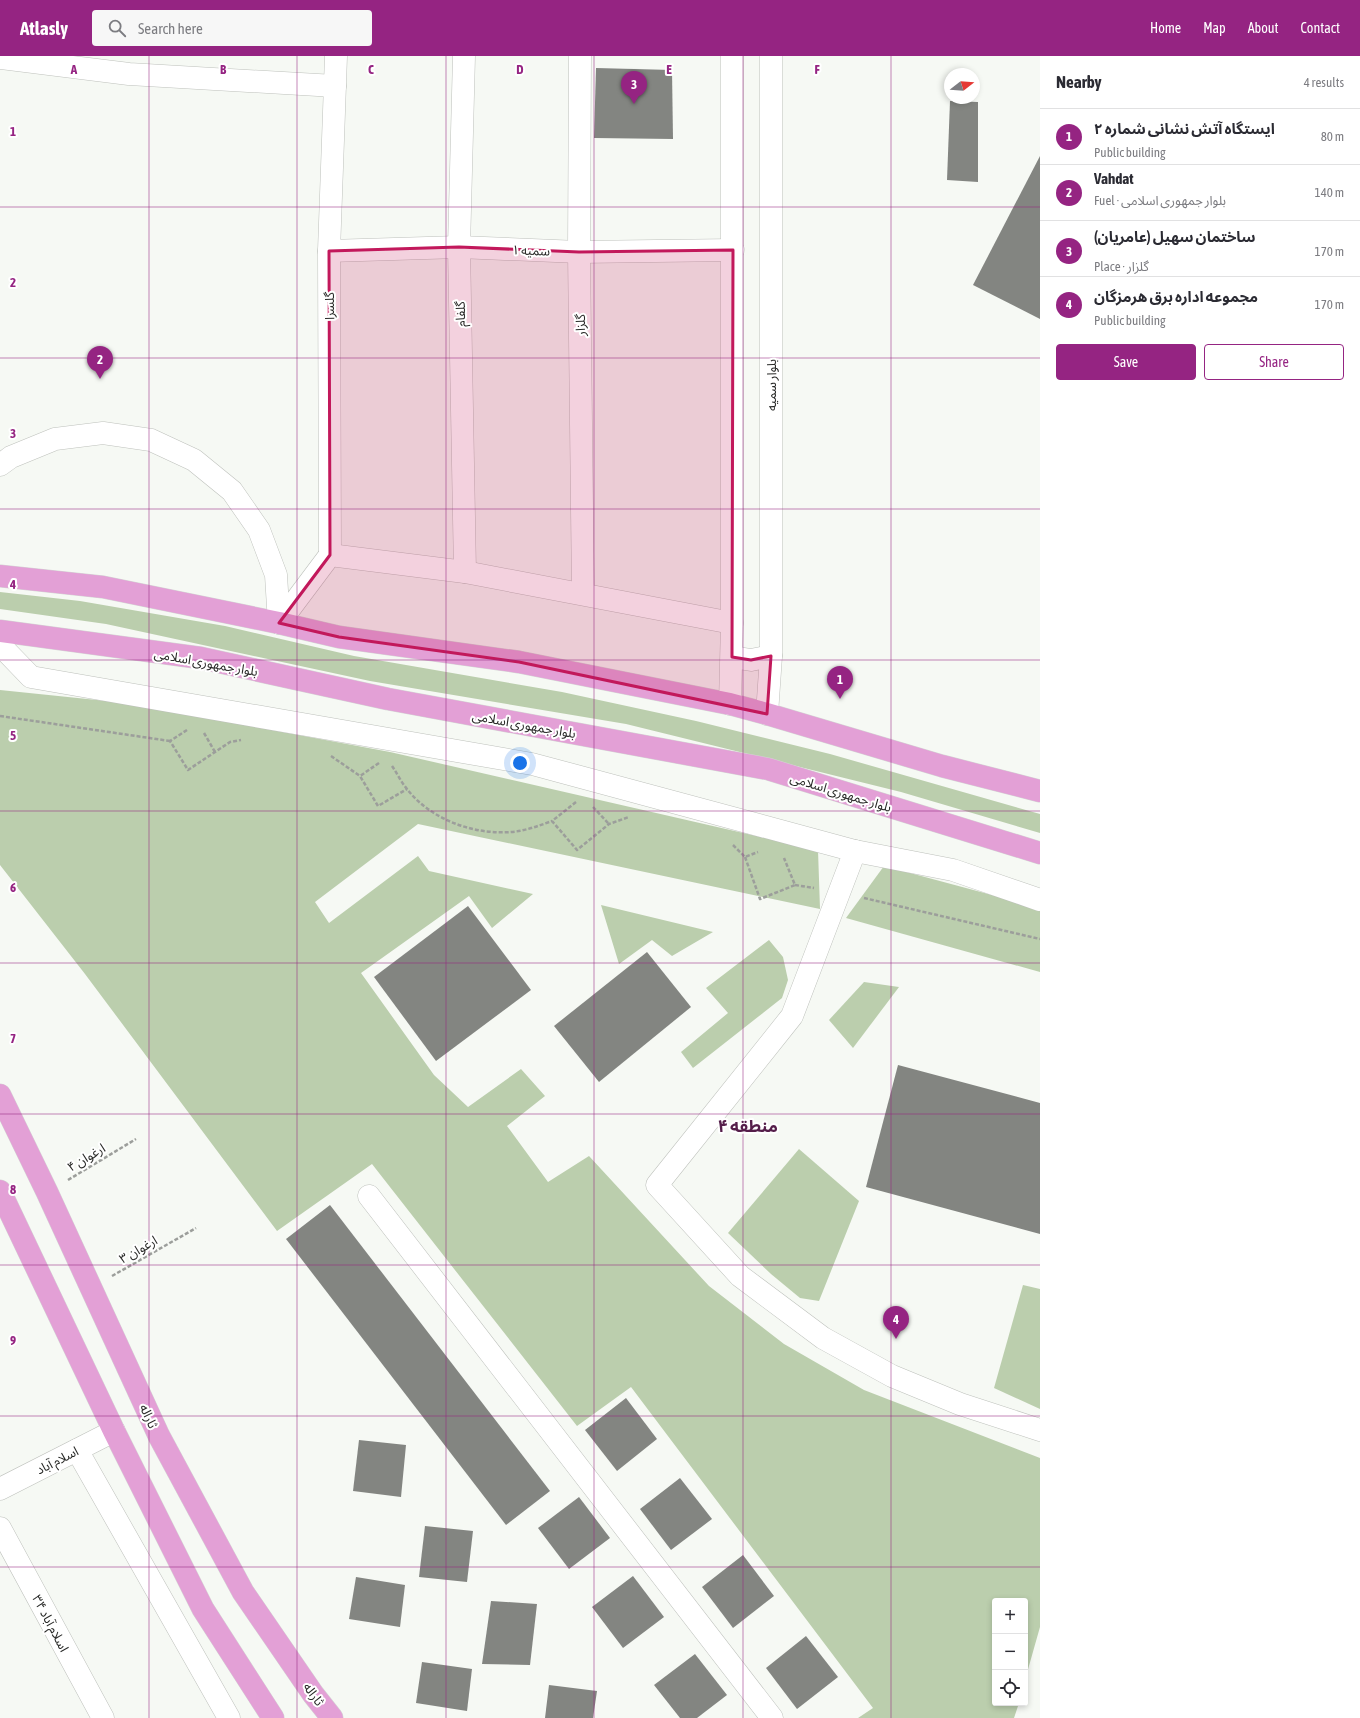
<!DOCTYPE html>
<html lang="en">
<head>
<meta charset="utf-8">
<style>
  :root { --surface:#fff; --page:#f7f7f7; --text:#2b2b33; --muted:#7c7c81; --line:#e1e1e2; --accent:#952482 }
  body { margin:0; font-family:"Asap Condensed","Noto Sans Arabic",sans-serif; background:var(--page); color:var(--text) }
  .controls { position:absolute; right:12px; bottom:12px; display:grid; overflow:hidden; border-radius:4px; box-shadow:0 2px 6px #0003 }
  .controls button { width:36px; height:36px; display:grid; place-items:center; padding:0; border:0; border-bottom:1px solid var(--line); background:var(--surface); color:var(--text); font:20px sans-serif }
  .compass { position:absolute; left:944px; top:12px; width:36px; height:36px; border-radius:50%; background:var(--surface); box-shadow:0 2px 6px #0003; rotate:73deg }
  .you { position:absolute; left:520px; top:707px; width:14px; height:14px; margin:-10px; border:3px solid #fff; border-radius:50%; background:#1a73e8; box-shadow:0 0 0 6px #1a73e833 }
  .badge { display:grid; place-items:center; width:26px; height:26px; border-radius:50%; background:var(--accent); color:#fff; font-size:13px; font-weight:700 }
  .pin { position:absolute; translate:-50% -33px; filter:drop-shadow(0 1px 2px #0008) }
  .pin::after { content:''; position:absolute; top:21px; width:14px; height:12px; background:inherit; clip-path:polygon(0 0,100% 0,50% 100%) }
  .list { margin:0; padding:0; list-style:none }
  h2 { display:flex; justify-content:space-between; align-items:center; height:52px; margin:0; padding:0 16px; font-size:17px }
  h2 small { font-size:13px; font-weight:400; color:var(--muted) }
  .list li { display:grid; grid-template-columns:26px 1fr auto; gap:12px; align-items:center; box-sizing:border-box; height:56px; padding:0 16px; border-top:1px solid var(--line) }
  .list b { display:block; font-size:15px; white-space:nowrap }
  .list p { margin:0; font-size:13px; white-space:nowrap; color:var(--muted) }
  .list em { font-size:13px; font-style:normal; color:var(--muted) }
  .actions { display:flex; gap:8px; padding:12px 16px }
  .actions a { flex:1; padding:9px 0; border:1px solid var(--accent); border-radius:4px; text-align:center; font-size:14px; color:var(--accent) }
  .actions .main { background:var(--accent); color:#fff }
  .icon { flex:none; width:22px; height:22px; fill:none; stroke:currentColor; stroke-width:2; stroke-linecap:round; stroke-linejoin:round }
  .map { position:relative; flex:none; width:1040px; height:1662px; overflow:hidden }
  header { display:flex; align-items:center; gap:24px; box-sizing:border-box; height:56px; padding:0 20px; background:var(--accent); color:#fff }
  header strong { font-size:19px }
  nav { display:flex; gap:22px; margin-inline-start:auto; font-size:14px }
  .search { width:280px; height:36px; background:var(--page); display:flex; align-items:center; gap:10px; box-sizing:border-box; padding:0 14px; border-radius:4px; color:var(--muted); font-size:15px }
  main { display:flex }
  aside { flex:1; background:var(--surface) }
  .map>svg:first-child { display:block }
  .green { fill:#bbcead }
  .building { fill:#838581 }
  .lines { fill:none; stroke-linecap:round; stroke-linejoin:round }
  .minor-casing { stroke:#bec1bc; stroke-width:23 }
  .major-casing { stroke:#d4d4d4; stroke-width:23 }
  .path { stroke:#9c9e9b; stroke-width:2.5; stroke-dasharray:4 2; stroke-linecap:butt }
  .minor { stroke:#fff; stroke-width:22 }
  .major { stroke:#e3a0d6; stroke-width:22 }
  .marked { fill:#c2185b; fill-opacity:0.2; stroke:#c2185b; stroke-width:3; stroke-linejoin:round }
  .grid { fill:none; stroke:#952482; stroke-width:1; stroke-opacity:0.55 }
  .labels { text-anchor:middle; stroke-width:4; stroke-linejoin:round; paint-order:stroke }
  .street-label { font-size:13px; fill:#282927; stroke:#fff }
  .district-label { font-size:17px; font-weight:bold; fill:#551e4a; stroke:#fff }
  .grid-label { font-size:13px; text-anchor:middle; font-weight:bold; fill:#952482; stroke:#fff; stroke-width:4; stroke-linejoin:round; paint-order:stroke }
</style>
</head>
<body>
<header>
<strong>Atlasly</strong>
<div class="search"><svg class="icon" aria-label="search" viewBox="0 0 24 24"><circle cx="10" cy="10" r="6"/><path d="M15 15l6 6"/></svg>Search here</div>
<nav><a>Home</a><a>Map</a><a>About</a><a>Contact</a></nav>
</header>
<main>
<div class="map">
<svg width="1040" height="1662" viewBox="0 0 1040 1662">
  <rect width="100%" height="100%" fill="#f6f9f4"/>
  <g class="green">
    <path d="M0,536L80,545L225,570L354,600L562,636L696,665L830,698L1040,758V777L901,736L626,668L370,625L106,568L0,553Z"/>
    <path d="M0,634L126,647L390,696L818,794L820,853L418,768L315,846L329,867L418,800L429,815L533,838L492,872L469,840L361,917L434,1019L468,1051L521,1013L545,1040L507,1070L548,1126L589,1100L709,1230L784,1288L864,1334L1040,1402V1571L1025,1624V1545H995V1647H1019L1014,1662H858L873,1652L631,1331L577,1370L372,1108L277,1175L85,918L0,809Z"/>
    <path d="M884,810L1040,852V916L846,862Z"/>
    <path d="M601,849L713,876L672,900L652,884L619,908Z"/>
    <path d="M769,884L783,901L788,924L782,942L693,1012L681,996L728,957L706,932Z"/>
    <path d="M864,926L899,931L853,992L829,964Z"/>
    <path d="M799,1093L859,1145L819,1245L800,1242L771,1218L728,1177Z"/>
    <path d="M1023,1229L1040,1233V1353L994,1332Z"/>
  </g>
  <g class="building">
    <path d="M596,12L672,14L673,83L594,82Z"/>
    <path d="M950,45L978,46V126L947,124Z"/>
    <path d="M1040,100V263L973,229Z"/>
    <path d="M468,850L531,934L436,1005L374,921Z"/>
    <path d="M647,896L691,951L599,1026L554,970Z"/>
    <path d="M898,1009L1040,1047V1178L866,1131Z"/>
    <path d="M330,1149L550,1435L506,1469L286,1183Z"/>
    <path d="M626,1342L657,1383L617,1415L585,1374Z"/>
    <path d="M359,1384L406,1389L401,1441L353,1435Z"/>
    <path d="M680,1422L712,1463L671,1494L640,1453Z"/>
    <path d="M579,1441L610,1482L569,1513L538,1472Z"/>
    <path d="M425,1470L473,1475L467,1526L419,1521Z"/>
    <path d="M743,1499L774,1540L733,1572L702,1531Z"/>
    <path d="M633,1520L664,1561L623,1592L592,1551Z"/>
    <path d="M356,1521L405,1529L400,1571L349,1563Z"/>
    <path d="M491,1545L537,1548L530,1609L482,1608Z"/>
    <path d="M806,1580L838,1621L797,1653L766,1612Z"/>
    <path d="M695,1598L727,1639L697,1662H680L654,1629Z"/>
    <path d="M422,1606L472,1613L467,1655L416,1647Z"/>
    <path d="M549,1629L597,1635L593,1662H545Z"/>
  </g>
  <g class="lines">
    <defs>
      <g id="minor">
        <path d="M464,0L459,191L465,516"/>
        <path d="M580,0L579,196L583,538"/>
        <path d="M0,2L129,18L335,30"/>
        <path d="M329,195L459,191L579,196L733,194"/>
        <path d="M0,409L11,401L55,383L103,377L151,384L194,404L232,435L259,474L276,519L279,567"/>
        <path d="M330,499L329,195L336,0"/>
        <path d="M330,499L465,516L732,567"/>
        <path d="M279,567L330,499"/>
        <path d="M0,589L31,621L532,708L855,795L953,814L1040,844"/>
        <path d="M732,601L751,604L771,600"/>
        <path d="M730,648L732,567V0"/>
        <path d="M767,658L771,600V0"/>
        <path d="M855,795L792,960L657,1129L740,1220L823,1282L892,1320L960,1348L1040,1374"/>
        <path d="M369,1140L772,1662"/>
        <path d="M77,1394L229,1662"/>
        <path d="M0,1433L114,1375"/>
        <path d="M0,1472L103,1662"/>
      </g>
      <g id="major">
        <path d="M0,520L103,531L279,567L339,581L519,606L730,648L767,658L942,710L1040,735"/>
        <path d="M0,575L201,602L388,643L768,713L1040,797"/>
        <path d="M0,1039L47,1136L159,1380L243,1536L313,1638L332,1662"/>
        <path d="M0,1135L114,1375L203,1553L273,1662"/>
      </g>
    </defs>
    <use href="#minor" class="minor-casing"/>
    <use href="#major" class="major-casing"/>
    <g class="path">
      <path d="M0,660L170,685"/>
      <path d="M187,674L170,685L188,714L230,686L241,684"/>
      <path d="M204,677L215,696"/>
      <path d="M331,700L360,720"/>
      <path d="M379,707L360,720L378,750L407,733"/>
      <path d="M392,710C397,717 401,726 407,733C430,763 473,779 511,776C525,775 538,770 552,765"/>
      <path d="M576,746L552,765L577,794L609,768L629,761"/>
      <path d="M593,751L609,768"/>
      <path d="M733,789L745,801L758,796"/>
      <path d="M745,801L760,843L795,829L784,802"/>
      <path d="M795,829L814,832"/>
      <path d="M864,842L1040,883"/>
      <path d="M68,1124L136,1083"/>
      <path d="M112,1220L196,1172"/>
    </g>
    <use href="#minor" class="minor"/>
    <use href="#major" class="major"/>
  </g>
  <path class="marked" d="M459,191L579,196L733,194L732,601L751,604L771,600L767,658L519,606L339,581L279,567L330,499L329,195Z"/>
  <path class="grid" d="M149,0V1662M297,0V1662M446,0V1662M594,0V1662M743,0V1662M891,0V1662M0,151H1040M0,302H1040M0,453H1040M0,604H1040M0,755H1040M0,907H1040M0,1058H1040M0,1209H1040M0,1360H1040M0,1511H1040"/>
  <g class="labels">
    <g class="street-label">
      <text transform="translate(531 194) rotate(2)" y="5">سمیه ۱</text>
      <text transform="translate(329 250) rotate(-90)" y="5">گلسرا</text>
      <text transform="translate(460 258) rotate(-91)" y="5">گلفام</text>
      <text transform="translate(580 269) rotate(-91)" y="5">گلزار</text>
      <text transform="translate(771 329) rotate(-90)" y="5">بلوار سمیه</text>
      <text transform="translate(206 606) rotate(10)" y="5">بلوار جمهوری اسلامی</text>
      <text transform="translate(524 668) rotate(10)" y="5">بلوار جمهوری اسلامی</text>
      <text transform="translate(841 736) rotate(17)" y="5">بلوار جمهوری اسلامی</text>
      <text transform="translate(86 1101) rotate(-31)" y="5">ارغوان ۴</text>
      <text transform="translate(138 1193) rotate(-30)" y="5">ارغوان ۳</text>
      <text transform="translate(149 1360) rotate(65)" y="5">ثاراله</text>
      <text transform="translate(57 1404) rotate(-27)" y="5">اسلام آباد</text>
      <text transform="translate(51 1567) rotate(62)" y="5">اسلام آباد ۳۴</text>
      <text transform="translate(314 1638) rotate(54)" y="5">ثاراله</text>
    </g>
    <g class="district-label">
      <text x="748" y="1076">منطقه ۴</text>
    </g>
  </g>
  <g class="grid-label">
    <text x="74" y="18">A</text>
    <text x="223" y="18">B</text>
    <text x="371" y="18">C</text>
    <text x="520" y="18">D</text>
    <text x="669" y="18">E</text>
    <text x="817" y="18">F</text>
    <text x="13" y="80">1</text>
    <text x="13" y="231">2</text>
    <text x="13" y="382">3</text>
    <text x="13" y="533">4</text>
    <text x="13" y="684">5</text>
    <text x="13" y="836">6</text>
    <text x="13" y="987">7</text>
    <text x="13" y="1138">8</text>
    <text x="13" y="1289">9</text>
  </g>
</svg>
<div class="controls">
<button>+</button>
<button>−</button>
<button><svg class="icon" aria-label="locate" viewBox="0 0 24 24"><circle cx="12" cy="12" r="6"/><path d="M12 2v4M12 18v4M2 12h4M18 12h4"/></svg></button>
</div>
<svg class="compass" viewBox="-18 -18 36 36"><path d="M0-13l5 13h-10z" fill="#e53935"/><path d="M0 13l5-13h-10z" fill="#7c7c81"/></svg>
<div class="you"></div>
<div class="pin badge" style="left:840px;top:643px">1</div>
<div class="pin badge" style="left:100px;top:323px">2</div>
<div class="pin badge" style="left:634px;top:48px">3</div>
<div class="pin badge" style="left:896px;top:1283px">4</div>
</div>
<aside>
<h2>Nearby<small>4 results</small></h2>
<ul class="list">
<li><span class="badge">1</span><div><b>ایستگاه آتش نشانی شماره ۲</b><p>Public building</p></div><em>80 m</em></li>
<li><span class="badge">2</span><div><b>Vahdat</b><p>Fuel · بلوار جمهوری اسلامی</p></div><em>140 m</em></li>
<li><span class="badge">3</span><div><b>ساختمان سهیل (عامریان)</b><p>Place · گلزار</p></div><em>170 m</em></li>
<li><span class="badge">4</span><div><b>مجموعه اداره برق هرمزگان</b><p>Public building</p></div><em>170 m</em></li>
</ul>
<div class="actions"><a class="main">Save</a><a>Share</a></div>
</aside>
</main>
</body>
</html>
